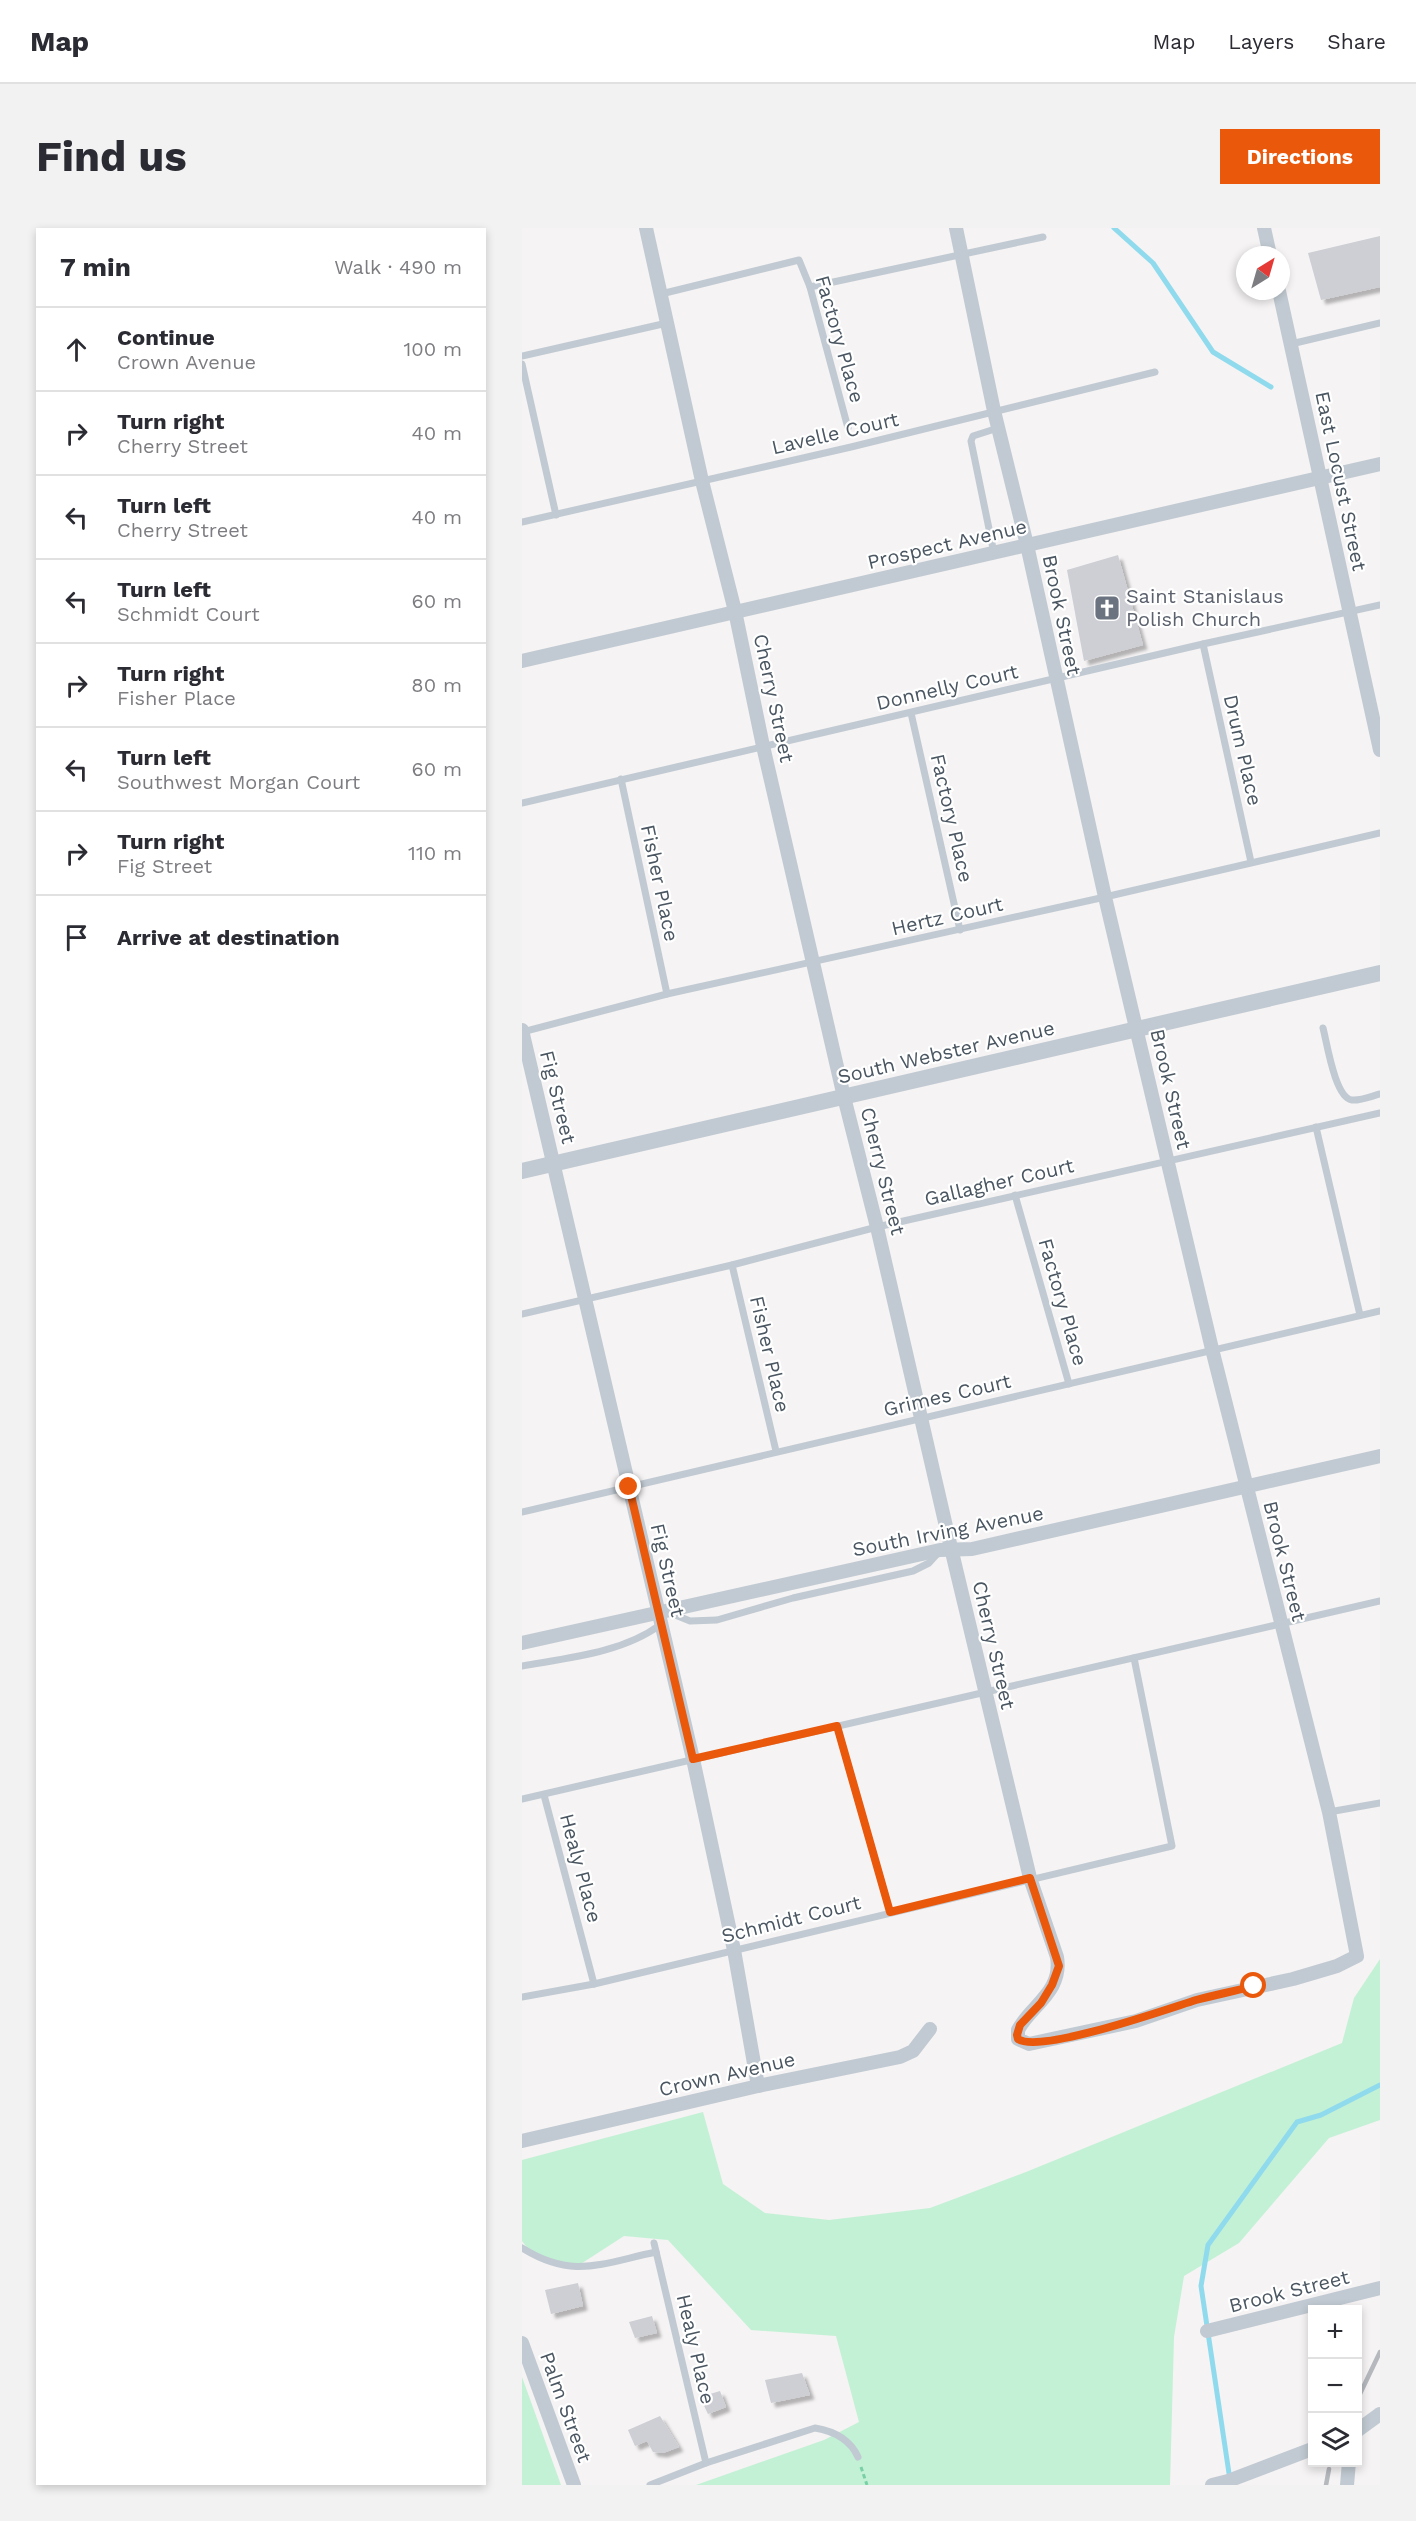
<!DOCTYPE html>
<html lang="en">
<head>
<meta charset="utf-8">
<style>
  :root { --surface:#fff; --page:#f2f2f3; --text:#2b2b33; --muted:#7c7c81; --line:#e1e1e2; --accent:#ea580c }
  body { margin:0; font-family:"Work Sans",sans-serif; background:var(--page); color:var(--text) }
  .controls { position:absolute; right:18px; bottom:18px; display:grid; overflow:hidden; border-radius:0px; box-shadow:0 3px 9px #0003 }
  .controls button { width:54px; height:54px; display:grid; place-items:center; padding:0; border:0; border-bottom:2px solid var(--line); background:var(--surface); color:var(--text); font:30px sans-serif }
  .compass { position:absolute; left:714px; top:18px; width:54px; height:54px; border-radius:50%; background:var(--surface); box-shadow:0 3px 9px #0003; rotate:37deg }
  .stop { position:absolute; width:18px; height:18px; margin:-14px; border:4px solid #ea580c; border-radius:50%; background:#fff }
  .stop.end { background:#ea580c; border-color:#fff; box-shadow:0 2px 6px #0008 }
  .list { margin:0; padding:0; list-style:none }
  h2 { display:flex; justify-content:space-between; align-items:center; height:78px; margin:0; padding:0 24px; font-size:26px }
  h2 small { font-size:20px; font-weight:400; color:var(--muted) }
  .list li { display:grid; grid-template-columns:39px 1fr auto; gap:18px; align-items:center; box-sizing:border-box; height:84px; padding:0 24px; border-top:2px solid var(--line) }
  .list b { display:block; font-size:22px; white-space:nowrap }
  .list p { margin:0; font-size:20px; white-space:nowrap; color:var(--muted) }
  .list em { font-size:20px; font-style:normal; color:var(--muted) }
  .icon { flex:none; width:33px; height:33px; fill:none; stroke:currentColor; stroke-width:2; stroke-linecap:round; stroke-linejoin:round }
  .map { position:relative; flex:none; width:858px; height:2257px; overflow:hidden; border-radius:0px }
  header { display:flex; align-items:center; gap:36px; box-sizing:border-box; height:84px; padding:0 30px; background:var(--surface); border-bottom:2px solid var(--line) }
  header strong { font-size:28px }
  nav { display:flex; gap:33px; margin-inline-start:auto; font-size:21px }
  .intro { display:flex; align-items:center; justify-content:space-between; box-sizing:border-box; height:144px; padding:0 36px }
  h1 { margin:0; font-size:42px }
  .button { padding:15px 27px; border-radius:0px; background:var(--accent); color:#fff; font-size:21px; font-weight:700 }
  main { display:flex; gap:36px; padding:0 36px }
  aside { flex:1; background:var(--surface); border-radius:0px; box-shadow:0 3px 9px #0003 }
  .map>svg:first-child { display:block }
  .green { fill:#c3f1d5 }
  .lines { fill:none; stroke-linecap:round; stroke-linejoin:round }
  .stream { stroke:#90daee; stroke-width:5 }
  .building { fill:#cdcfd5; filter:url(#shadow) }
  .path { stroke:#7ad0a6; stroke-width:3; stroke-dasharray:4.5 3; stroke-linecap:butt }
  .service { stroke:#c1cad2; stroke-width:7 }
  .minor { stroke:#c1cad2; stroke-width:14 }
  .tertiary { stroke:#c1cad2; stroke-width:16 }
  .rail { stroke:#b5b8bd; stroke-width:4.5 }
  .route { stroke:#ea580c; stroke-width:8 }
  .labels { text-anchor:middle; stroke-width:4.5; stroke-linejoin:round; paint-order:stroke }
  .street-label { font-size:20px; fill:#4a5661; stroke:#fff }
  .worship-label { font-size:20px; fill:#5b616d; stroke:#fff; text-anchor:start }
</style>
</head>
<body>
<header>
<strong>Map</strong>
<nav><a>Map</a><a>Layers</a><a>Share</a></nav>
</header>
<div class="intro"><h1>Find us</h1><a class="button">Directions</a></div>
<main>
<aside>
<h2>7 min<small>Walk · 490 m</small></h2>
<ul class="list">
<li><svg class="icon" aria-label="ahead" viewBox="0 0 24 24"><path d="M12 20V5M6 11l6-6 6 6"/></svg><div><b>Continue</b><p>Crown Avenue</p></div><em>100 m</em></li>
<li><svg class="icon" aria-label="right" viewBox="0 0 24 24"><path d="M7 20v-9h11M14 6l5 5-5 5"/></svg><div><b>Turn right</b><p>Cherry Street</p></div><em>40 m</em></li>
<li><svg class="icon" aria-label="left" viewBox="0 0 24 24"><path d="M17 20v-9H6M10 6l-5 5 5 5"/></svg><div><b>Turn left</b><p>Cherry Street</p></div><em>40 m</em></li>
<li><svg class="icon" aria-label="left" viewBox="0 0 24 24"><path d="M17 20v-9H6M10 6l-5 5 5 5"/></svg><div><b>Turn left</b><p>Schmidt Court</p></div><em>60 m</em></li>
<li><svg class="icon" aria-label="right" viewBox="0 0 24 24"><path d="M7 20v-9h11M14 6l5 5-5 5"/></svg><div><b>Turn right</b><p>Fisher Place</p></div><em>80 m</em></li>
<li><svg class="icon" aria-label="left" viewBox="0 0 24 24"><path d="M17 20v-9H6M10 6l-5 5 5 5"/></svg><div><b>Turn left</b><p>Southwest Morgan Court</p></div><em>60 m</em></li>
<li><svg class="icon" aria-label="right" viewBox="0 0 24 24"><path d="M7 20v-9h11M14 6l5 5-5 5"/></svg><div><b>Turn right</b><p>Fig Street</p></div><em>110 m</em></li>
<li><svg class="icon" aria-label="arrive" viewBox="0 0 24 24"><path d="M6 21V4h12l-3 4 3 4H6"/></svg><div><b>Arrive at destination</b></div></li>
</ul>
</aside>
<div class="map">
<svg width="858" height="2257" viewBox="0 0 858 2257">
  <defs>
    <filter id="shadow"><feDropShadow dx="4.5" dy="4.5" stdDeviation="1.5" flood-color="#0004"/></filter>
  </defs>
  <rect width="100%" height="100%" fill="#f5f3f3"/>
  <g class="green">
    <path d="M858,1731V1892L807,1910L717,2015L662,2048L652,2109L648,2257H174L302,2212L337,2194L314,2108L229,2102L146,2012L102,2008L54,2039L10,2026L0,2013V1932L181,1884L201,1956L243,1985L307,1992L408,1980L504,1944L820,1815L832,1770Z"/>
    <path d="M0,2149L39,2257H0Z"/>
  </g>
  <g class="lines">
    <g class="stream">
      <path d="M592,0L631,35L691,124L749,159"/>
      <path d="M708,2252L679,2058L686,2017L775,1894L799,1887L858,1857"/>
    </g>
  </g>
  <g class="building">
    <path d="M858,8V59L799,72L786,25Z"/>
    <path d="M596,327L621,417L562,433L545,342Z"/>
    <path d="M56,2055L61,2078L29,2086L23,2062Z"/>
    <path d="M130,2088L135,2105L113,2110L107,2094Z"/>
    <path d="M280,2145L288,2167L249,2175L243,2152Z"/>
    <path d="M198,2163L204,2179L186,2186L178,2169Z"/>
    <path d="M138,2188L157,2219L141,2225L131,2224L125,2213L113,2218L106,2202Z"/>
  </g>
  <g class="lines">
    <path class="path" d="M339,2239L345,2257"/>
    <g class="service">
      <path d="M288,59L521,9"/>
      <path d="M139,66L277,32L288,59L326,200"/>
      <path d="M769,116L858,95"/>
      <path d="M0,128L145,95"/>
      <path d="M0,136L34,287"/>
      <path d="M0,294L329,219L633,144"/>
      <path d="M472,325L449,213L451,208L476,200"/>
      <path d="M681,416L729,634"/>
      <path d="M389,485L438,702"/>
      <path d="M99,551L145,766"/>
      <path d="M0,575L681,416L858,377"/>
      <path d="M801,800C805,815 813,870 830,872C838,873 850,868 858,866"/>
      <path d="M0,804L145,766L583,669L858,605"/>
      <path d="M794,899L838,1087"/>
      <path d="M493,967L547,1156"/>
      <path d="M210,1037L254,1223"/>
      <path d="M0,1086L210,1037L355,999L858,885"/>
      <path d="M0,1284L858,1083"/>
      <path d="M146,1384L168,1393L195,1392L271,1370L391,1343L407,1335L417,1324"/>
      <path d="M0,1438C45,1430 100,1425 138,1397"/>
      <path d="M315,1498L368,1684"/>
      <path d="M22,1567L72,1756"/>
      <path d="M0,1571L858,1373"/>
      <path d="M807,1584L858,1575"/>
      <path d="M0,1769L72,1756L650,1618L612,1430"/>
      <path d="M132,2015L184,2235"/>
      <path d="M0,2020C51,2052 80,2035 134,2024"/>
      <path d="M128,2257L184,2235L293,2200C311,2203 328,2211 336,2229"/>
    </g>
    <g class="minor">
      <path d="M124,0L180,253L213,383L241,518L322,869L355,999L429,1320L508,1650L535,1729C541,1764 508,1778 496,1802V1811L507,1816L614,1793L675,1772L771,1751L815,1738L835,1728L807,1584L690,1121L583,669L505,317L472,183L434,0"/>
      <path d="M742,0L748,27"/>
      <path d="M757,63C792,216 823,369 858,522"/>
      <path d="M0,433L858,236"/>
      <path d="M0,802L171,1531L212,1722L236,1858"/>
      <path d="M0,1415L418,1322L450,1321L858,1228"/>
      <path d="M0,1913L236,1858L378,1829L391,1823L408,1801"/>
      <path d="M685,2103L858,2060"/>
      <path d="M0,2115L52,2257"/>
      <path d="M836,2202L858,2186"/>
      <path d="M690,2257L706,2253L790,2221"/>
      <path d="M825,2257L827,2234"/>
    </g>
    <path class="tertiary" d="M0,943L858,745"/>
    <g class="rail">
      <path d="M836,2170L858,2124"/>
      <path d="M804,2257L807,2241"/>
    </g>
  </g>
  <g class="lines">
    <path class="route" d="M107,1259L171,1531L315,1498L368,1684L508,1650L537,1738L530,1757L519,1775L498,1797L495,1807L496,1811C518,1826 645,1781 674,1772C693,1767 713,1763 732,1758"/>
  </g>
  <defs>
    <symbol id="church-square" viewBox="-11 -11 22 22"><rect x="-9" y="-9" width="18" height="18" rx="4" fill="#6b7280" stroke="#fff"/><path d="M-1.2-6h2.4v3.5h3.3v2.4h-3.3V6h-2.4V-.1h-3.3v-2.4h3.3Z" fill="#fff"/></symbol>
  </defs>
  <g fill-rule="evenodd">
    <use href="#church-square" x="570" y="365" width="30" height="30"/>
  </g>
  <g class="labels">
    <g class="street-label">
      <text transform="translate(318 111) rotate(74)" y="7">Factory Place</text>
      <text transform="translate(313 205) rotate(-13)" y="7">Lavelle Court</text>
      <text transform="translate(819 253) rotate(78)" y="7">East Locust Street</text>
      <text transform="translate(425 316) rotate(-13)" y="7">Prospect Avenue</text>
      <text transform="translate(540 387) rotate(78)" y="7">Brook Street</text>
      <text transform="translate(425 459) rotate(-13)" y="7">Donnelly Court</text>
      <text transform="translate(252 470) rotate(78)" y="7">Cherry Street</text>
      <text transform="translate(721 522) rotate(77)" y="7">Drum Place</text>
      <text transform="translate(430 590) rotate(77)" y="7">Factory Place</text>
      <text transform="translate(138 655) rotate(78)" y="7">Fisher Place</text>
      <text transform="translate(425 688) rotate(-13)" y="7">Hertz Court</text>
      <text transform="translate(424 824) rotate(-13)" y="7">South Webster Avenue</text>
      <text transform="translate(649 861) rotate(77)" y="7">Brook Street</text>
      <text transform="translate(36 869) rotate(76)" y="7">Fig Street</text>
      <text transform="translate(361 943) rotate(76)" y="7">Cherry Street</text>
      <text transform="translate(477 954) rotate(-13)" y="7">Gallagher Court</text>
      <text transform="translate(541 1074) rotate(74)" y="7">Factory Place</text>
      <text transform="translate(248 1126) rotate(77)" y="7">Fisher Place</text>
      <text transform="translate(425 1167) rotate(-13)" y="7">Grimes Court</text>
      <text transform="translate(426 1303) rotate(-11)" y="7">South Irving Avenue</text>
      <text transform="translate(763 1333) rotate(76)" y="7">Brook Street</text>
      <text transform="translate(146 1342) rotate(77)" y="7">Fig Street</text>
      <text transform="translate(472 1417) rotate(77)" y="7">Cherry Street</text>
      <text transform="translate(59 1640) rotate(75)" y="7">Healy Place</text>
      <text transform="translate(269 1691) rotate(-14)" y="7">Schmidt Court</text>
      <text transform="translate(205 1846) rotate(-13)" y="7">Crown Avenue</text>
      <text transform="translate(767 2063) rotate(-14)" y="7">Brook Street</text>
      <text transform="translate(174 2121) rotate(77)" y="7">Healy Place</text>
      <text transform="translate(44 2179) rotate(70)" y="7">Palm Street</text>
    </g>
    <g class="worship-label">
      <text x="604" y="375">Saint Stanislaus<tspan x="604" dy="23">Polish Church</tspan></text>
    </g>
  </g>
</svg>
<div class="controls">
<button>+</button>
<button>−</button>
<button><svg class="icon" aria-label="layers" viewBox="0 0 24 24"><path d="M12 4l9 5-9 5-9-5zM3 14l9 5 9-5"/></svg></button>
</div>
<svg class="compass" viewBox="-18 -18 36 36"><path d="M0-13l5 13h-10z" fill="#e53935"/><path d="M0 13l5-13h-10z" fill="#7c7c81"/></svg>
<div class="stop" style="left:732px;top:1758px"></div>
<div class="stop end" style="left:107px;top:1259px"></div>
</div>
</main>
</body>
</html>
